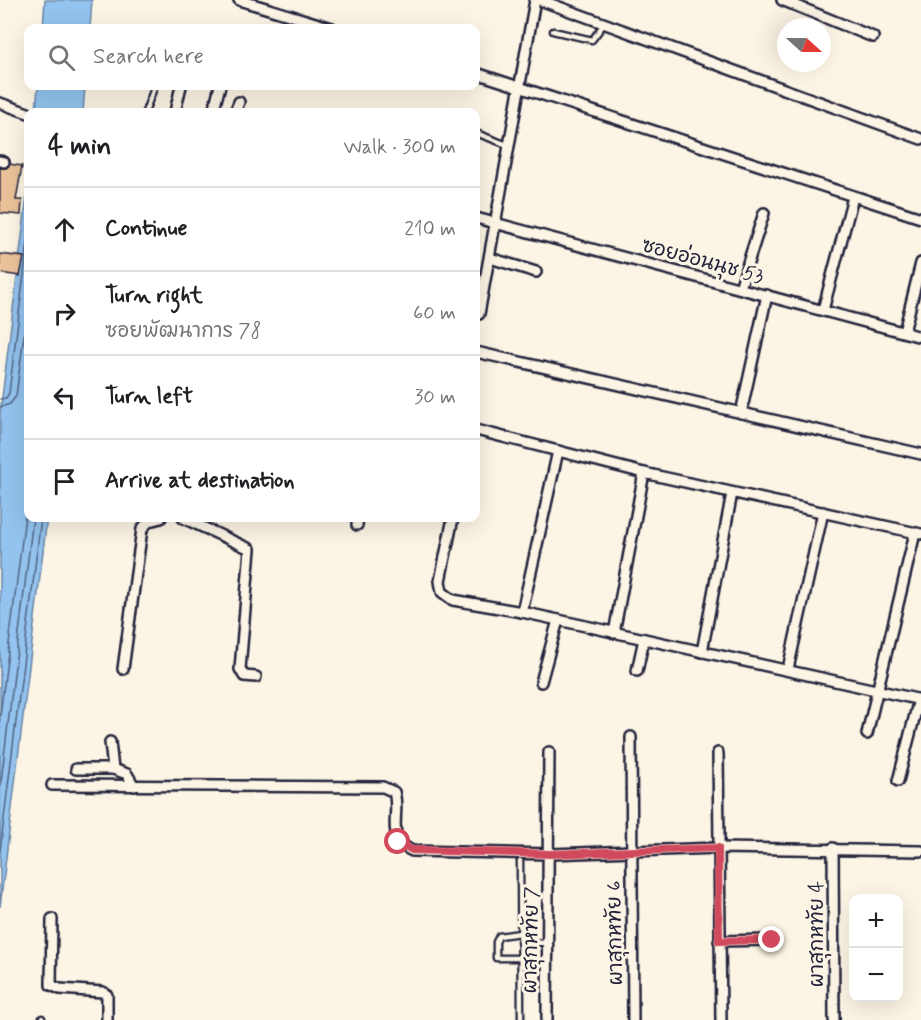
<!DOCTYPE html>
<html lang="en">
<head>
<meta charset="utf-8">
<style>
  :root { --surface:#fff; --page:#f2f2f2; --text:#202124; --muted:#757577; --line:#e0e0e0 }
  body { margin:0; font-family:Mynerve,"Playpen Sans Thai",sans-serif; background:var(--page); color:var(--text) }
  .controls { position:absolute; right:18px; bottom:18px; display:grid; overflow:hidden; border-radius:12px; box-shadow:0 6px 24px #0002 }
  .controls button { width:54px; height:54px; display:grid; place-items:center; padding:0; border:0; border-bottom:2px solid var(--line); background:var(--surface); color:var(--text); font:30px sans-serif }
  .compass { position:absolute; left:777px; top:18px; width:54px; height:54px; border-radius:50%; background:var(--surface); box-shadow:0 6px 24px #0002; rotate:111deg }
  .stop { position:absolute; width:18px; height:18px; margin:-14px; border:4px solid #d1495b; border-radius:50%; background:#fff }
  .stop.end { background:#d1495b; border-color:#fff; box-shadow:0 2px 6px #0008 }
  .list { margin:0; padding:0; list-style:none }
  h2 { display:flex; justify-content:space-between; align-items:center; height:78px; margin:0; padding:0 24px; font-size:26px }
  h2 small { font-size:20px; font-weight:400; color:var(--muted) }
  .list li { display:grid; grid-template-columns:39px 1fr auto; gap:18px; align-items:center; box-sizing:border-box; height:84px; padding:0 24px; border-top:2px solid var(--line) }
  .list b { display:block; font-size:22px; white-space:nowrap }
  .list p { margin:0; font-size:20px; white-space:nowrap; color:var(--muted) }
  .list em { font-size:20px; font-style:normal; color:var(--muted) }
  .icon { flex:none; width:33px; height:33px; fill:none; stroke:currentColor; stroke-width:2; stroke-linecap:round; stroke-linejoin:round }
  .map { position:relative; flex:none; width:921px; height:1020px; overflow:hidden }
  .search { position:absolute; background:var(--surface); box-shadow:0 6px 24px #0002; left:24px; top:24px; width:456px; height:66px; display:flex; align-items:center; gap:15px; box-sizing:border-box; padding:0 21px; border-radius:12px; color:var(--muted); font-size:22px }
  .panel { position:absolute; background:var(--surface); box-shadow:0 6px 24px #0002; left:24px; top:108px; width:456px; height:414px; border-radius:12px }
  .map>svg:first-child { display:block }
  .water { fill:#93c3ee; stroke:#6683a6; stroke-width:1.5 }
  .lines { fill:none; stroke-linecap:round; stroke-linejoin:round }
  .shore { stroke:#4f6283; stroke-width:1.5 }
  .building { fill:#ebc29a; stroke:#22223b; stroke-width:1.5 }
  .lane-casing { stroke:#22223b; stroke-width:9 }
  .street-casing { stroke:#22223b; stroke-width:14 }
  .lane { stroke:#fcf5e5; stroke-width:4.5 }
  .street { stroke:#fcf5e5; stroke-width:9 }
  .route { stroke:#d1495b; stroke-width:8 }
  .labels { text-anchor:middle; stroke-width:6; stroke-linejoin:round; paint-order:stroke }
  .street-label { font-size:20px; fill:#22223b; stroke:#fcf5e5 }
</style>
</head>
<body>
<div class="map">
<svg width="921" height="1020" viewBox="0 0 921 1020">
  <rect width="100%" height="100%" fill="#fcf5e5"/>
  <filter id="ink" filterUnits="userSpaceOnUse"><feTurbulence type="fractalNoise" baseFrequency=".0167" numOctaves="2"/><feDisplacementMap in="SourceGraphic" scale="12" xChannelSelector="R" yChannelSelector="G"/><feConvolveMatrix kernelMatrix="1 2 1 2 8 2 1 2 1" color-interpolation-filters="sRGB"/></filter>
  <g filter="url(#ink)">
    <g class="water">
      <path d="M45,0H92L90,28H43Z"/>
      <path d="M38,86H85L83,112H36Z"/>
      <path d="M28,188V518H47L0,907V414Z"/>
    </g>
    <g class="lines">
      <g class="shore">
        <path d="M0,399L6,398L9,393L28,242"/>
        <path d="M0,407L10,404L16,396L28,305"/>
        <path d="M0,716L25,516L28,506"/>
        <path d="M0,790L33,518"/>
        <path d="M0,851L41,518"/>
      </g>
    </g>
    <g class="building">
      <path d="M10,164L22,166L16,200H22L21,215L0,213V168H6Z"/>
      <path d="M0,254L24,257L20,276L0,273Z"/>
    </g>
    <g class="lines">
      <defs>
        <g id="lane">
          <path d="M553,31L592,40L604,24"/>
          <path d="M145,112L154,88"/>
          <path d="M476,133L510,146"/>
          <path d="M520,861L521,1020"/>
          <path d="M520,933L499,936L496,942V958H520"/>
          <path d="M520,942L546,943"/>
          <path d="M41,1020L42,1018"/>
        </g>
        <g id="street">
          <path d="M239,0L332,28"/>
          <path d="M540,0L921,139"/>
          <path d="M782,0L873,37"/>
          <path d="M476,73L921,218"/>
          <path d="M0,103L28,113"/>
          <path d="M175,112L181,86"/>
          <path d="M213,112L220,86"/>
          <path d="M235,112L239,102"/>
          <path d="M0,161L4,162"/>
          <path d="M476,218L921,337"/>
          <path d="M490,258L536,272"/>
          <path d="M740,288L764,213"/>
          <path d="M823,310L853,197"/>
          <path d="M479,314L535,0"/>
          <path d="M904,332L921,263"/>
          <path d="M476,352L921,454"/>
          <path d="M741,413L767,295"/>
          <path d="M476,430L644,473L921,534"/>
          <path d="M183,518L250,549L240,669L244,676L256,677"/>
          <path d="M453,518L440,581L442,592L453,600L522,612L921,700"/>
          <path d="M357,525L358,518"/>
          <path d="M522,612L558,451"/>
          <path d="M614,633L644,473"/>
          <path d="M702,652L732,493"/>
          <path d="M123,669L142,529L149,521L161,518"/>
          <path d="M788,669L823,512"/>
          <path d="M637,671L644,639"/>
          <path d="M541,682L558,620"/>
          <path d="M867,734L915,533"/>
          <path d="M631,737L633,1020"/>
          <path d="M110,742L113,769L127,774L134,786"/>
          <path d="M718,753L721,1020"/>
          <path d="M76,769H113"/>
          <path d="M898,781L919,699"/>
          <path d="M52,785L383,787L394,792C401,815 384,838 412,851L550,854L718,848L921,851"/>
          <path d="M833,848L834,1020"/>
          <path d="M52,919L51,985L60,989L103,992L107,995V1020"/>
          <path d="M719,941L772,940"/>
          <path d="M547,1020L549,752"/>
        </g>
      </defs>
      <use href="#lane" class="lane-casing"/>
      <use href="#street" class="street-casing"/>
      <use href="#lane" class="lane"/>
      <use href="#street" class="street"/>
    </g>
  </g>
  <g class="lines" filter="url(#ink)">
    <path class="route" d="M398,842L412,850L550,854L718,848L719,941L772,940"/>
  </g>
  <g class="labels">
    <g class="street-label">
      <text transform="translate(703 260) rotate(15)" y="7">ซอยอ่อนนุช 53</text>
      <text transform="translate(614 933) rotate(-91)" y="7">ผาสุกหทัย 6</text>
      <text transform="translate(816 934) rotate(-90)" y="7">ผาสุกหทัย 4</text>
      <text transform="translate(530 940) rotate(-89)" y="7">ผาสุกหทัย 7</text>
    </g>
  </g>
</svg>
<div class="controls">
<button>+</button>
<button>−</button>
</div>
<svg class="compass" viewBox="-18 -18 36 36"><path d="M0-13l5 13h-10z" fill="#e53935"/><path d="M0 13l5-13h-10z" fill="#757577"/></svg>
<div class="stop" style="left:398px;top:842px"></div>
<div class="stop end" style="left:772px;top:940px"></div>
<div class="search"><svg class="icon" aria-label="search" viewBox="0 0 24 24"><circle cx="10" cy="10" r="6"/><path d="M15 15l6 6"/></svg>Search here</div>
<section class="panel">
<h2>4 min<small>Walk · 300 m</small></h2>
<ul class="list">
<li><svg class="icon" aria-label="ahead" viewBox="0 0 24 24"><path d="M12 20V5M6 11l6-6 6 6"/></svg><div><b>Continue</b></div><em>210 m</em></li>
<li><svg class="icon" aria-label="right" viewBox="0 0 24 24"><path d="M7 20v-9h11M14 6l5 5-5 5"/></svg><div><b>Turn right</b><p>ซอยพัฒนาการ 78</p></div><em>60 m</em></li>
<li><svg class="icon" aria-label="left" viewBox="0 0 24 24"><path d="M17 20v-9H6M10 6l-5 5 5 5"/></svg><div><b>Turn left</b></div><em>30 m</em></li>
<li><svg class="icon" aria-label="arrive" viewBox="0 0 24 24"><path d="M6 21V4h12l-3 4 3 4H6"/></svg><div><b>Arrive at destination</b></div></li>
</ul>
</section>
</div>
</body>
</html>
